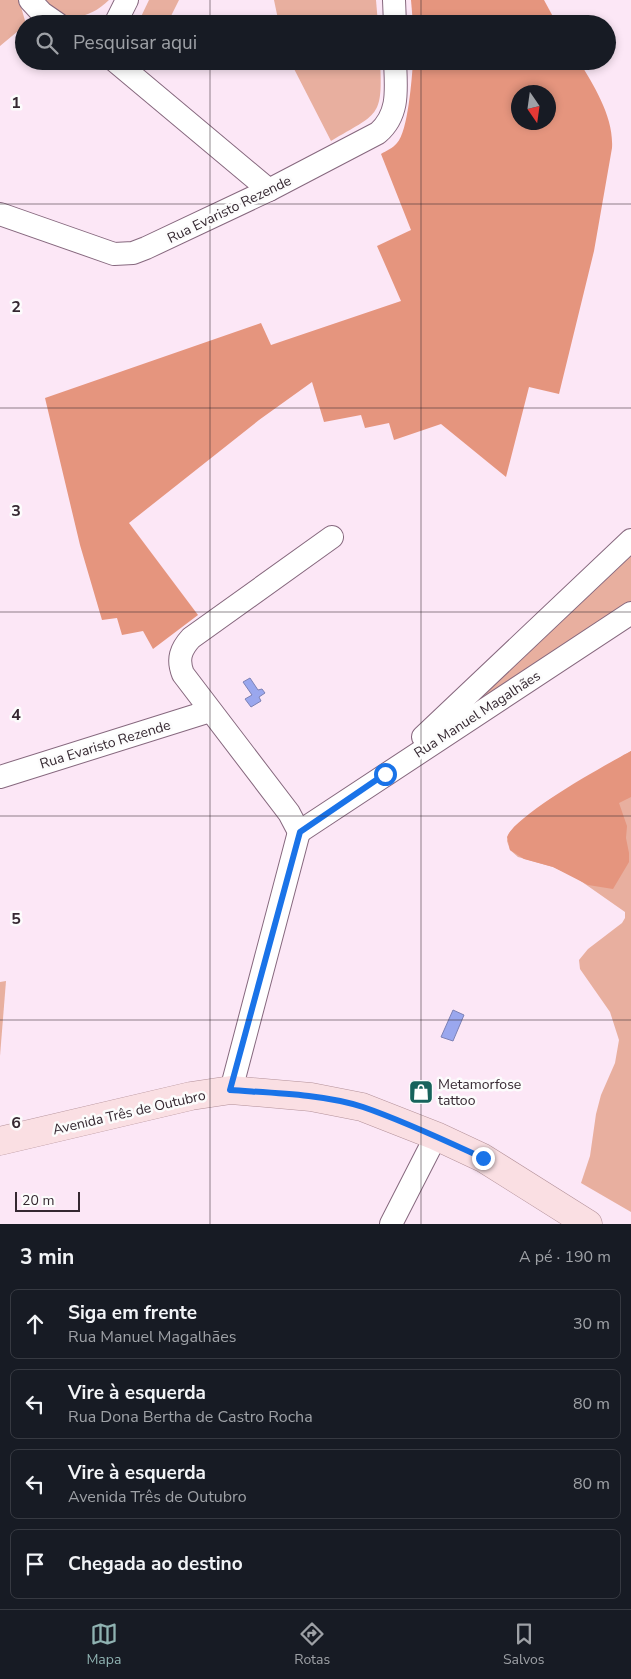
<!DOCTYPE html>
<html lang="pt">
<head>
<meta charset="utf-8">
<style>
  :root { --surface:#171b24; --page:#20242c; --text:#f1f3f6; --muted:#9ea1a6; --line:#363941; --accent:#8fb2b1 }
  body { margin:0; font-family:"Nunito Sans",sans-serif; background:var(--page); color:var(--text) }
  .compass { position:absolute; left:511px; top:85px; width:45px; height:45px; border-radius:50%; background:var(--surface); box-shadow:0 2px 8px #0003; rotate:167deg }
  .scale { position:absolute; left:15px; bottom:12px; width:65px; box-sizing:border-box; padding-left:5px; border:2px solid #352831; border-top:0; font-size:14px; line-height:18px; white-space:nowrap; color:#352831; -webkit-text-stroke:4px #fcfcfc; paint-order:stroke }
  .stop { position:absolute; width:15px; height:15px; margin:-11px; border:4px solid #1a73e8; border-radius:50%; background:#fff }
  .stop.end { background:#1a73e8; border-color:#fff; box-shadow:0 1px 5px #0008 }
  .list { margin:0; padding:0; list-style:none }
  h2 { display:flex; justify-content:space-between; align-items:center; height:65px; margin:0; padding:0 20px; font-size:21px }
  h2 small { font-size:16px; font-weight:400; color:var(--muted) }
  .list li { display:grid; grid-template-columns:32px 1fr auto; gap:15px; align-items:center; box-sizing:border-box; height:70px; margin:0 10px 10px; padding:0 10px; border:1px solid var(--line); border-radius:8px }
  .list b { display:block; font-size:19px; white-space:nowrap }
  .list p { margin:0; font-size:16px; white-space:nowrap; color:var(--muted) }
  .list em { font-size:16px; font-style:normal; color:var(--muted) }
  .icon { flex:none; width:28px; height:28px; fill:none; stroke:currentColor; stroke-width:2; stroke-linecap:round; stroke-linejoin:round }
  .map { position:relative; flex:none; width:631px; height:1224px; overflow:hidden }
  .search { position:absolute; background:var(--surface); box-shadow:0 2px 8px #0003; left:15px; right:15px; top:15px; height:55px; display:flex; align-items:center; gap:12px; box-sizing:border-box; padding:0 18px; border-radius:28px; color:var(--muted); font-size:19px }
  .sheet { height:385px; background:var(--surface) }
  nav { display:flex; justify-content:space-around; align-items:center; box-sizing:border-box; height:70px; border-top:1px solid var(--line); background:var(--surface); font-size:14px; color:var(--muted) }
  nav a { display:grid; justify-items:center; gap:2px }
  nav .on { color:var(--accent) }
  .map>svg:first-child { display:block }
  .green { fill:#e8af9f }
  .forest { fill:#e5957e; fill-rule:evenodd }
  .water { fill:#9aa7ee; stroke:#7c81b5 }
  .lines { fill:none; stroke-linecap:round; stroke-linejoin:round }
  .minor-casing { stroke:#86687e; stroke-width:24 }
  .major-casing { stroke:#b39199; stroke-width:29 }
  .minor { stroke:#fff; stroke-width:22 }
  .major { stroke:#fadfe3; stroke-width:28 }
  .route { stroke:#1a73e8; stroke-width:6 }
  .grid { fill:none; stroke:#352831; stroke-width:1; stroke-opacity:0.55 }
  .labels { text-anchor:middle; stroke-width:5; stroke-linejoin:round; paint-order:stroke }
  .street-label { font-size:14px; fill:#352831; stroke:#fcfcfc }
  .poi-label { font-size:14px; fill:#352831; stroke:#fcfcfc; text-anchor:start }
  .grid-label { font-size:16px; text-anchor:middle; font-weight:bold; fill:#352831; stroke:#fcfcfc; stroke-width:5; stroke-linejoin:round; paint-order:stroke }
</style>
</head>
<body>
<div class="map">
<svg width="631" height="1224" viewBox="0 0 631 1224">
  <rect width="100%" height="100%" fill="#fce7f6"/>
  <g class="green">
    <path d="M0,0H19L26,24H24V26L0,46Z"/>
    <path d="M46,0H109C90,19 63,25 46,0Z"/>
    <path d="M149,0H179L167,24L138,23Z"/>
    <path d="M274,0H376L378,24H279Z"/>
    <path d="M290,61H380C383,118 378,113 331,141Z"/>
    <path d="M631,544V608L455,719Z"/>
    <path d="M631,751V1212L581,1183L590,1156L596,1114L601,1095L615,1063L619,1040L610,1012L580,969L579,960L588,949L622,923L625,918V912L575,877L553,867L518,857L510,850L507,841L509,833L515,826L549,800Z"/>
    <path d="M6,981L0,1056V982Z"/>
  </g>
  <g class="forest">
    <path d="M411,0H544L557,24H413Z"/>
    <path d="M413,61H579C594,86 614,117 612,148L594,251L559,394L529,387L506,477L441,424L394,440L389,423L365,428L361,415L324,422L312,382L259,420L129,523L198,615L153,649L143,631L122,635L117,618L102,620L80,545L45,398L261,323L271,345L401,301L377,246L411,230L381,154C386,151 393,148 397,143C408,132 412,78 413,61ZM548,92V122H518V92Z"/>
    <path d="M631,751V797L619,803L627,826L626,838L629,853V862L613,889L588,885L553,867L524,859L510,850L507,837C516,814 607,764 631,751Z"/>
  </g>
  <g class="water">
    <path d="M250,678L258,690L262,689L265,693L259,697L261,701L251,707L245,699L252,695L243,682Z"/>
    <path d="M453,1010L464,1015L453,1041L441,1037Z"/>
  </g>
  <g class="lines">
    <defs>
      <g id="minor">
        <path d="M30,0L42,13L58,24"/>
        <path d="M394,0L395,24"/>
        <path d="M115,24L127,0"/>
        <path d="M115,61L269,190"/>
        <path d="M0,214L114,254L133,253L146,248L269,190L378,133C400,114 396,88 395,61"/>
        <path d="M423,737L631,540"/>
        <path d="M0,777L210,711"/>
        <path d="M299,832L289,813L183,674C177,659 181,649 191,638L332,537"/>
        <path d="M299,832L631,613"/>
        <path d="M231,1090L299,832"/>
        <path d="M391,1224L436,1136"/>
      </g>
      <path id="major" d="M0,1141L191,1096L231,1090L311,1097L362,1107L436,1136L483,1158L588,1224"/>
    </defs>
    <use href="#minor" class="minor-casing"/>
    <use href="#major" class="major-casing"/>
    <use href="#minor" class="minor"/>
    <use href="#major" class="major"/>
  </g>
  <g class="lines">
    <path class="route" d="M385,774L300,832L230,1090C272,1093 323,1094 363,1107C404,1121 444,1140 483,1158"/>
  </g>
  <path class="grid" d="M210,0V24M421,0V24M210,61V1224M421,61V1224M0,204H631M0,408H631M0,612H631M0,816H631M0,1020H631"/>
  <defs>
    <symbol id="shop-square" viewBox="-11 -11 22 22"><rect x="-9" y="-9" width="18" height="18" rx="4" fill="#17635c" stroke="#fcfcfc"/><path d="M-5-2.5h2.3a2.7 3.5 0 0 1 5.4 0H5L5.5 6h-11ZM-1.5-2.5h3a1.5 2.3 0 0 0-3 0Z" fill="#fff"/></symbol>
  </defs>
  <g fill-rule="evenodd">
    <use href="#shop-square" x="407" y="1078" width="28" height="28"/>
  </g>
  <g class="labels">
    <g class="street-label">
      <text transform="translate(229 209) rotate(-26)" y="5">Rua Evaristo Rezende</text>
      <text transform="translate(477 714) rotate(-33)" y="5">Rua Manuel Magalhães</text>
      <text transform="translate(105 744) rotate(-17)" y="5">Rua Evaristo Rezende</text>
      <text transform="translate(129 1112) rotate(-13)" y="5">Avenida Três de Outubro</text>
    </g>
    <g class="poi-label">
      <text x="438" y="1089">Metamorfose<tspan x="438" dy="16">tattoo</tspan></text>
    </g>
  </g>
  <g class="grid-label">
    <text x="16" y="108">1</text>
    <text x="16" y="312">2</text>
    <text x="16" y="516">3</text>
    <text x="16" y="720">4</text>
    <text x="16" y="924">5</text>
    <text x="16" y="1128">6</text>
  </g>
</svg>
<svg class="compass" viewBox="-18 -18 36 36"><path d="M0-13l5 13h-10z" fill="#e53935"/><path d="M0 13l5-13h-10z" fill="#9ea1a6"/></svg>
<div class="scale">20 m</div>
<div class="stop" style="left:385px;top:774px"></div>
<div class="stop end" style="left:483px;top:1158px"></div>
<div class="search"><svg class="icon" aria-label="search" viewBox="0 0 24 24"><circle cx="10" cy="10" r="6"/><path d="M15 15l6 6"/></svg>Pesquisar aqui</div>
</div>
<section class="sheet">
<h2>3 min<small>A pé · 190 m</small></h2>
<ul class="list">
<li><svg class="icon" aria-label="ahead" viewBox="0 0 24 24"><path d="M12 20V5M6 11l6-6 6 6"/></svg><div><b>Siga em frente</b><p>Rua Manuel Magalhães</p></div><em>30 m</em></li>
<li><svg class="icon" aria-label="left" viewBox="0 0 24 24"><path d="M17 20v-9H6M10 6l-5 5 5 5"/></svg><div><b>Vire à esquerda</b><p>Rua Dona Bertha de Castro Rocha</p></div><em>80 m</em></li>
<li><svg class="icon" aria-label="left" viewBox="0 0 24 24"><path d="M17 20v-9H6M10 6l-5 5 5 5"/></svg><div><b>Vire à esquerda</b><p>Avenida Três de Outubro</p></div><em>80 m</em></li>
<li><svg class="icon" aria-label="arrive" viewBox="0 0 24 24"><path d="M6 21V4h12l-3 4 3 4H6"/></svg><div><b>Chegada ao destino</b></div></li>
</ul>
</section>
<nav>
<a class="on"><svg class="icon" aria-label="map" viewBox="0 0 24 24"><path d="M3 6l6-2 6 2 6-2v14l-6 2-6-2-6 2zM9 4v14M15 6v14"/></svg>Mapa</a>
<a><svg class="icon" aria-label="directions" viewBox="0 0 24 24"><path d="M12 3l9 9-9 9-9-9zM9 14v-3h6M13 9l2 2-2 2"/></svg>Rotas</a>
<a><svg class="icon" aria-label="saved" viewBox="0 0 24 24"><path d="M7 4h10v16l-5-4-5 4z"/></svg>Salvos</a>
</nav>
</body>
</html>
